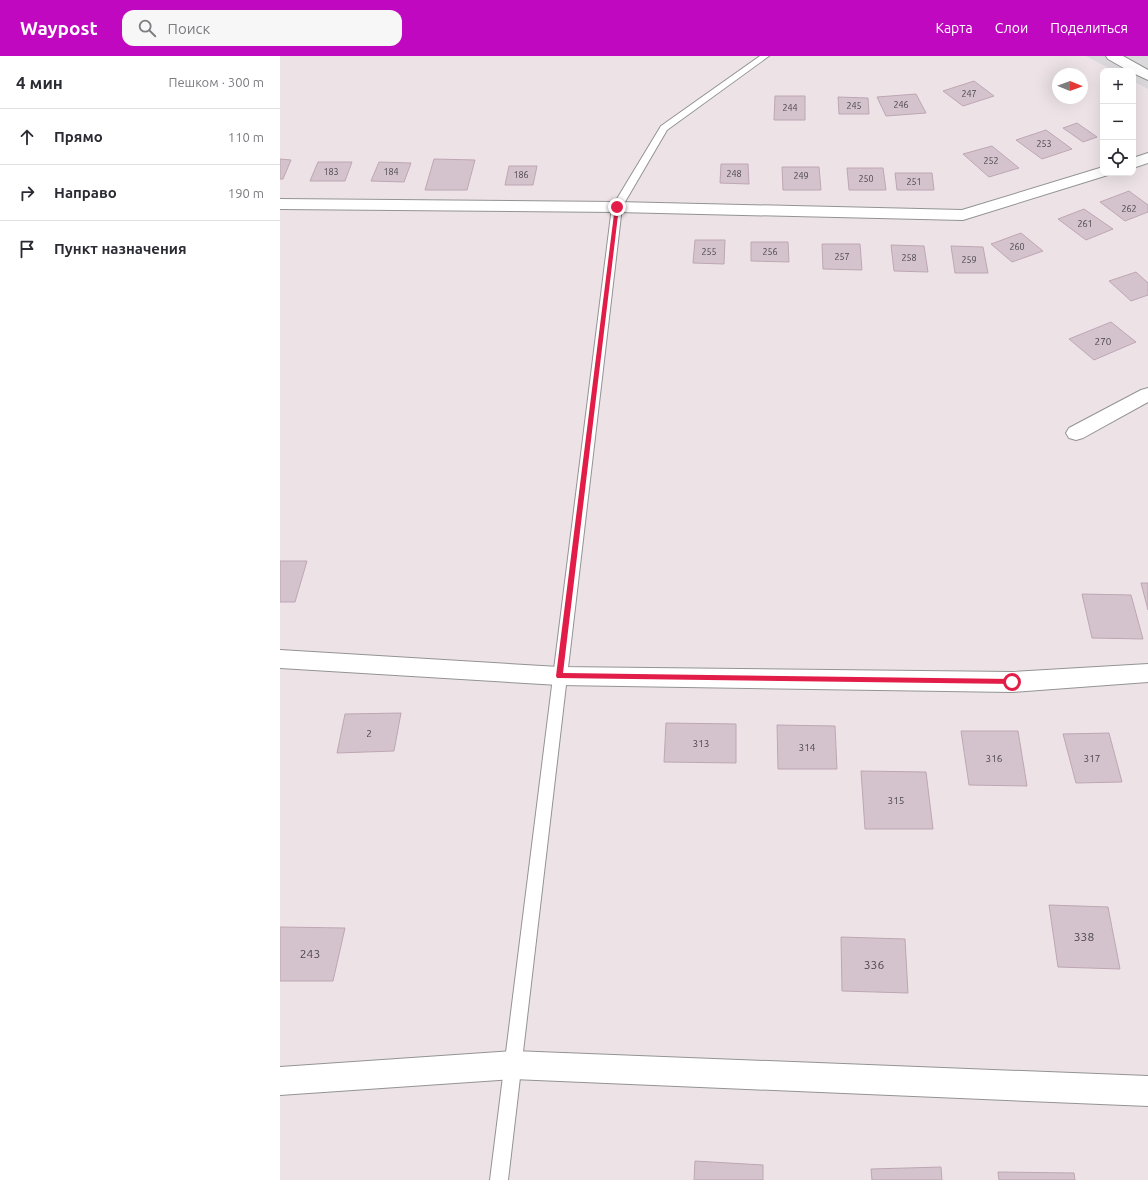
<!DOCTYPE html>
<html lang="ru">
<head>
<meta charset="utf-8">
<style>
  :root { --surface:#fff; --page:#f7f7f7; --text:#2b2b33; --muted:#7c7c81; --line:#e1e1e2; --accent:#c108c1 }
  body { margin:0; font-family:Ubuntu,sans-serif; background:var(--page); color:var(--text) }
  .controls { position:absolute; right:12px; top:12px; display:grid; overflow:hidden; border-radius:8px; box-shadow:0 4px 16px #0002 }
  .controls button { width:36px; height:36px; display:grid; place-items:center; padding:0; border:0; border-bottom:1px solid var(--line); background:var(--surface); color:var(--text); font:20px sans-serif }
  .compass { position:absolute; left:772px; top:12px; width:36px; height:36px; border-radius:50%; background:var(--surface); box-shadow:0 4px 16px #0002; rotate:91deg }
  .stop { position:absolute; width:12px; height:12px; margin:-9px; border:3px solid #e11d48; border-radius:50%; background:#fff }
  .stop.end { background:#e11d48; border-color:#fff; box-shadow:0 1px 4px #0008 }
  .list { margin:0; padding:0; list-style:none }
  h2 { display:flex; justify-content:space-between; align-items:center; height:52px; margin:0; padding:0 16px; font-size:17px }
  h2 small { font-size:13px; font-weight:400; color:var(--muted) }
  .list li { display:grid; grid-template-columns:26px 1fr auto; gap:12px; align-items:center; box-sizing:border-box; height:56px; padding:0 16px; border-top:1px solid var(--line) }
  .list b { display:block; font-size:15px; white-space:nowrap }
  .list em { font-size:13px; font-style:normal; color:var(--muted) }
  .icon { flex:none; width:22px; height:22px; fill:none; stroke:currentColor; stroke-width:2; stroke-linecap:round; stroke-linejoin:round }
  .map { position:relative; flex:none; width:868px; height:1124px; overflow:hidden }
  header { display:flex; align-items:center; gap:24px; box-sizing:border-box; height:56px; padding:0 20px; background:var(--accent); color:#fff }
  header strong { font-size:19px }
  nav { display:flex; gap:22px; margin-inline-start:auto; font-size:14px }
  .search { width:280px; height:36px; background:var(--page); display:flex; align-items:center; gap:10px; box-sizing:border-box; padding:0 14px; border-radius:12px; color:var(--muted); font-size:15px }
  main { display:flex }
  aside { flex:1; background:var(--surface) }
  .map>svg:first-child { display:block }
  .residential { fill:#dbd9db }
  .building { fill:#d4c3cd; stroke:#bea6b3 }
  .lines { fill:none; stroke-linecap:round; stroke-linejoin:round }
  .lane-casing { stroke:#939393; stroke-width:2 }
  .street-casing { stroke:#939393; stroke-width:2 }
  .lane { fill:#fff; fill-rule:evenodd }
  .street { fill:#fff; fill-rule:evenodd }
  .route { fill:#e11d48 }
  .labels { text-anchor:middle; stroke-width:3; stroke-linejoin:round; paint-order:stroke }
  .far-number-label { font-size:9px; fill:#4a4648 }
  .number-label { font-size:10px; fill:#4a4648 }
  .near-number-label { font-size:12px; fill:#4a4648 }
</style>
</head>
<body>
<header>
<strong>Waypost</strong>
<div class="search"><svg class="icon" aria-label="search" viewBox="0 0 24 24"><circle cx="10" cy="10" r="6"/><path d="M15 15l6 6"/></svg>Поиск</div>
<nav><a>Карта</a><a>Слои</a><a>Поделиться</a></nav>
</header>
<main>
<aside>
<h2>4 мин<small>Пешком · 300 m</small></h2>
<ul class="list">
<li><svg class="icon" aria-label="ahead" viewBox="0 0 24 24"><path d="M12 20V5M6 11l6-6 6 6"/></svg><div><b>Прямо</b></div><em>110 m</em></li>
<li><svg class="icon" aria-label="right" viewBox="0 0 24 24"><path d="M7 20v-9h11M14 6l5 5-5 5"/></svg><div><b>Направо</b></div><em>190 m</em></li>
<li><svg class="icon" aria-label="arrive" viewBox="0 0 24 24"><path d="M6 21V4h12l-3 4 3 4H6"/></svg><div><b>Пункт назначения</b></div></li>
</ul>
</aside>
<div class="map">
<svg width="868" height="1124" viewBox="0 0 868 1124">
  <rect width="100%" height="100%" fill="#ede3e6"/>
  <path class="residential" d="M806,0H868V33L853,25V15H834Z"/>
  <g class="building">
    <path d="M694,25L714,40L683,50L663,35Z"/>
    <path d="M636,38L646,57L606,60L597,41Z"/>
    <path d="M495,40H525V64H494Z"/>
    <path d="M558,41L588,42L589,58H559Z"/>
    <path d="M797,67L817,81L803,86L783,72Z"/>
    <path d="M766,74L792,93L762,103L736,84Z"/>
    <path d="M712,90L739,112L709,121L683,98Z"/>
    <path d="M0,103L11,104L3,123H0Z"/>
    <path d="M154,103L195,104L187,134H145Z"/>
    <path d="M38,106H72L65,125H30Z"/>
    <path d="M99,106L131,107L124,126L91,125Z"/>
    <path d="M441,108H468L469,128L440,127Z"/>
    <path d="M229,110H257L253,129H225Z"/>
    <path d="M502,111H539L541,134H503Z"/>
    <path d="M567,112H603L606,134H569Z"/>
    <path d="M615,117H652L654,134H617Z"/>
    <path d="M849,135L868,149V156L845,165L820,146Z"/>
    <path d="M804,153L833,173L806,184L778,163Z"/>
    <path d="M741,177L763,195L732,206L711,188Z"/>
    <path d="M415,184H445L444,208L413,207Z"/>
    <path d="M471,186H508L509,206L471,205Z"/>
    <path d="M542,188H580L582,214L543,213Z"/>
    <path d="M611,189L644,190L648,216L614,215Z"/>
    <path d="M671,190L703,191L708,217H675Z"/>
    <path d="M856,216L868,227V239L851,245L829,225Z"/>
    <path d="M831,266L856,286L814,304L789,283Z"/>
    <path d="M0,505H27L15,546H0Z"/>
    <path d="M861,527H868V554Z"/>
    <path d="M802,538L851,539L863,583L812,582Z"/>
    <path d="M121,657L114,695L57,697L65,658Z"/>
    <path d="M386,667L456,668V707L384,706Z"/>
    <path d="M497,669L555,670L557,713H498Z"/>
    <path d="M681,675H738L747,730L689,729Z"/>
    <path d="M829,677L842,726L796,727L783,678Z"/>
    <path d="M581,715L646,716L653,773H585Z"/>
    <path d="M769,849L828,851L840,913L778,911Z"/>
    <path d="M0,871L65,872L53,925H0Z"/>
    <path d="M561,881L625,883L628,937L562,935Z"/>
    <path d="M415,1105L483,1109V1124H414Z"/>
    <path d="M661,1111L662,1124H592L591,1113Z"/>
    <path d="M718,1116L794,1117L795,1124H719Z"/>
  </g>
  <g class="lines">
    <defs>
      <path id="lane" d="M480,0H489L387,74L342,151L228,1124H210L332,151L381,70Z"/>
      <g id="street">
        <path d="M826,0H843L868,14V24L853,17V15H849L828,3Z"/>
        <path d="M868,97V107L853,112V102Z"/>
        <path d="M823,111V117H830L828,119L683,164L337,156L0,153V143L337,146L682,154Z"/>
        <path d="M868,332V346L803,382L796,384L789,382L786,377L789,372L861,334Z"/>
        <path d="M0,594L279,611L732,616L868,608V626L732,636L279,629L0,612Z"/>
        <path d="M233,995L868,1020V1050L233,1023L0,1039V1011Z"/>
      </g>
    </defs>
    <use href="#lane" class="lane-casing"/>
    <use href="#street" class="street-casing"/>
    <use href="#lane" class="lane"/>
    <use href="#street" class="street"/>
  </g>
  <path class="route" d="M335,150L339,151L283,617L732,623L735,624V628L277,622L276,620Z"/>
  <g class="labels">
    <g class="far-number-label">
      <text x="689" y="41">247</text>
      <text x="621" y="52">246</text>
      <text x="574" y="53">245</text>
      <text x="510" y="55">244</text>
      <text x="764" y="91">253</text>
      <text x="711" y="108">252</text>
      <text x="51" y="119">183</text>
      <text x="111" y="119">184</text>
      <text x="454" y="121">248</text>
      <text x="241" y="122">186</text>
      <text x="521" y="123">249</text>
      <text x="586" y="126">250</text>
      <text x="634" y="129">251</text>
      <text x="849" y="156">262</text>
      <text x="805" y="171">261</text>
      <text x="737" y="194">260</text>
      <text x="429" y="199">255</text>
      <text x="490" y="199">256</text>
      <text x="562" y="204">257</text>
      <text x="629" y="205">258</text>
      <text x="689" y="207">259</text>
    </g>
    <g class="number-label">
      <text x="823" y="289">270</text>
      <text x="89" y="681">2</text>
      <text x="421" y="691">313</text>
      <text x="527" y="695">314</text>
      <text x="714" y="706">316</text>
      <text x="812" y="706">317</text>
      <text x="616" y="748">315</text>
    </g>
    <g class="near-number-label">
      <text x="804" y="885">338</text>
      <text x="30" y="902">243</text>
      <text x="594" y="913">336</text>
    </g>
  </g>
</svg>
<div class="controls">
<button>+</button>
<button>−</button>
<button><svg class="icon" aria-label="locate" viewBox="0 0 24 24"><circle cx="12" cy="12" r="6"/><path d="M12 2v4M12 18v4M2 12h4M18 12h4"/></svg></button>
</div>
<svg class="compass" viewBox="-18 -18 36 36"><path d="M0-13l5 13h-10z" fill="#e53935"/><path d="M0 13l5-13h-10z" fill="#7c7c81"/></svg>
<div class="stop" style="left:732px;top:626px"></div>
<div class="stop end" style="left:337px;top:151px"></div>
</div>
</main>
</body>
</html>
